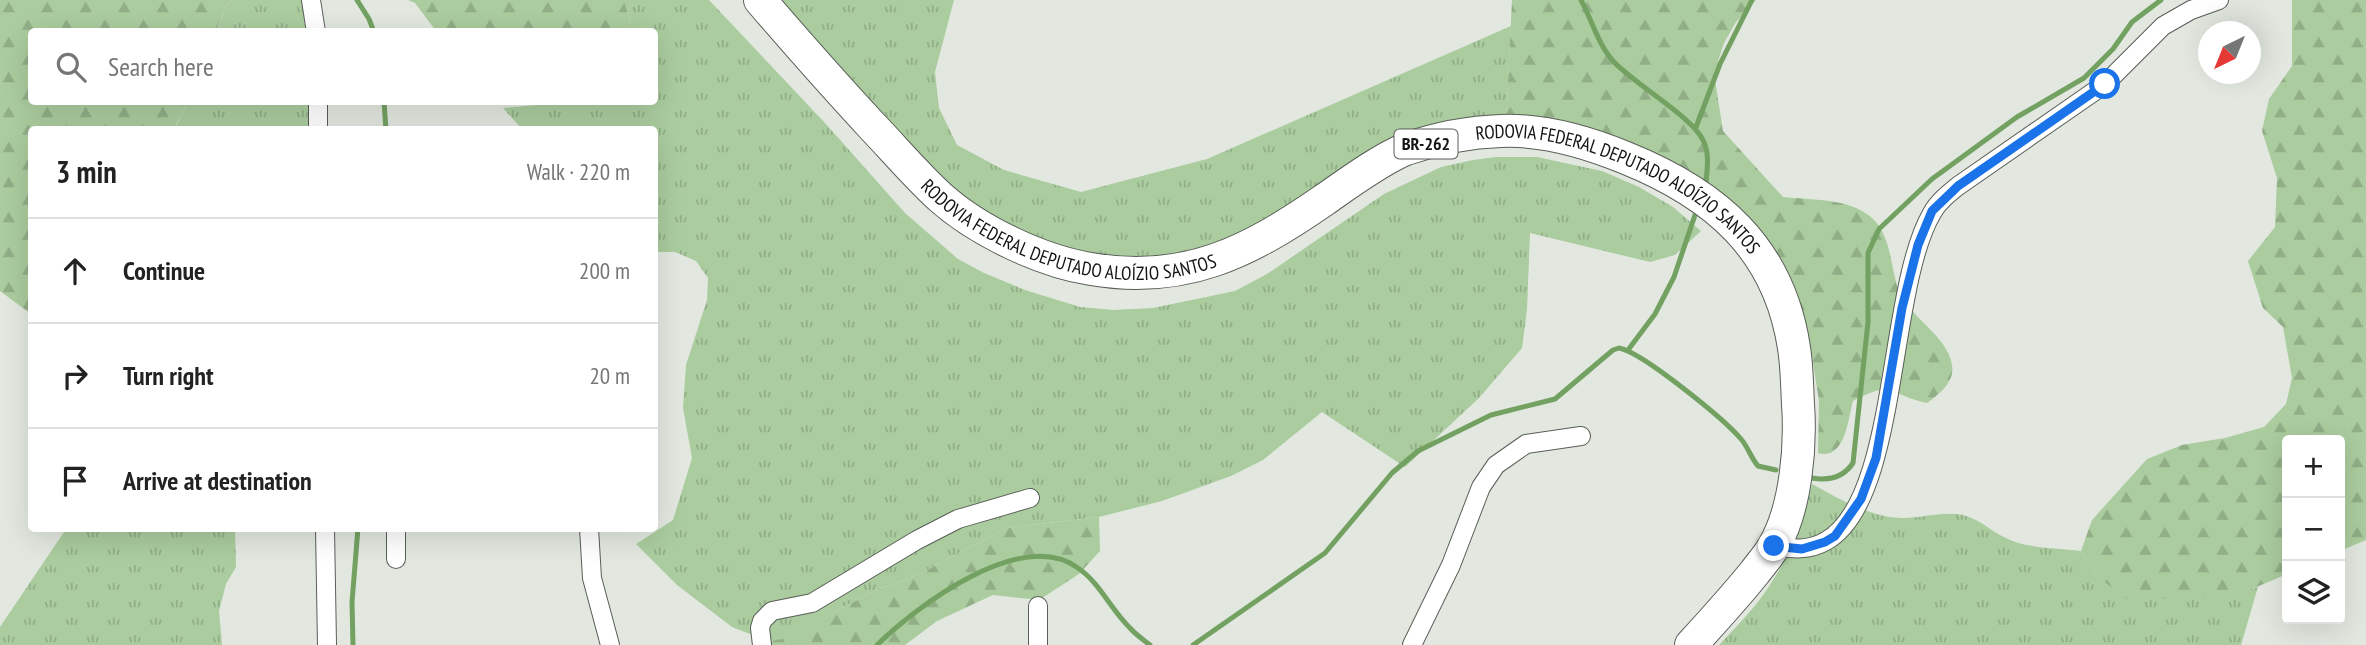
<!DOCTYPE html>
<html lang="en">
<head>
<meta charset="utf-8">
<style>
  :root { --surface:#fff; --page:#f2f2f2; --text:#222; --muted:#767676; --line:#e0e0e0 }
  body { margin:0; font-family:"PT Sans Narrow",sans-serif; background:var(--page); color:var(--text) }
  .controls { position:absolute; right:21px; bottom:21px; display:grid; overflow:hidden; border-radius:7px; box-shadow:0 7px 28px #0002 }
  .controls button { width:63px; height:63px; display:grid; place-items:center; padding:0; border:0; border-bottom:2px solid var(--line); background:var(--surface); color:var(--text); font:35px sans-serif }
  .compass { position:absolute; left:2198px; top:21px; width:63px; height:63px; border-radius:50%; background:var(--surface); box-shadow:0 7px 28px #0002; rotate:223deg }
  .stop { position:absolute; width:21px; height:21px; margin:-16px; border:5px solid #1a73e8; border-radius:50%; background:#fff }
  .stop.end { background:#1a73e8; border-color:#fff; box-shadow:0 2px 7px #0008 }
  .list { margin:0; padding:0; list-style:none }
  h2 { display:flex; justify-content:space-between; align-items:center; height:91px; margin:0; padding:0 28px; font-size:30px }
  h2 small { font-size:23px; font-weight:400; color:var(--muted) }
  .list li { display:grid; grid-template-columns:46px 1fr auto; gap:21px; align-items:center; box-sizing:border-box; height:105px; padding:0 28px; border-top:2px solid var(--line) }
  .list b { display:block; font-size:26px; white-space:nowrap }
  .list em { font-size:23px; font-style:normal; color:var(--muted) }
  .icon { flex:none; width:38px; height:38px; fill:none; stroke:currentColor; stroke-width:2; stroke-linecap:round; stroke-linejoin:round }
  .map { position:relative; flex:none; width:2366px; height:645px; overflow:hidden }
  .search { position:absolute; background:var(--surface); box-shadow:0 7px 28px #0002; left:28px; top:28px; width:630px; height:77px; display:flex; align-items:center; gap:18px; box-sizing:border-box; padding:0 24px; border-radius:7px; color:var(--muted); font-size:26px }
  .panel { position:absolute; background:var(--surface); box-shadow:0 7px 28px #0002; left:28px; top:126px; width:630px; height:406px; border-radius:7px }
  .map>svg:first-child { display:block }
  .grass { fill:url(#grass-tufts) }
  .forest { fill:url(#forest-firs) }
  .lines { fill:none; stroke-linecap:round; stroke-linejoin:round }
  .stream { stroke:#72a161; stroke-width:5 }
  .street-casing { stroke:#595e57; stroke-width:20 }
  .highway-casing { stroke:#595e57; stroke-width:34 }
  .street { stroke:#fff; stroke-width:18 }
  .highway { stroke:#fff; stroke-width:32 }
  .route { stroke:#1a73e8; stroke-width:9 }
  .labels { text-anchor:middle; stroke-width:5; stroke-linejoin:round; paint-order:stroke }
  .shield { fill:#fff; stroke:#5a5b5a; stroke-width:2 }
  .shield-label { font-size:18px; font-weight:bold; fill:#131513 }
  .street-label { font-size:19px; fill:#131513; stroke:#fff }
</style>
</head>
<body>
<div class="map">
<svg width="2366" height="645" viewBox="0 0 2366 645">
  <defs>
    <pattern id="grass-tufts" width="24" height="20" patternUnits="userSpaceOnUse" patternTransform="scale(1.75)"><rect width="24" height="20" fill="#aacc9e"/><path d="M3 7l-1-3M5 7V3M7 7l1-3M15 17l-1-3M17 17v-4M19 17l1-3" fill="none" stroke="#91ae87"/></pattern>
    <pattern id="forest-firs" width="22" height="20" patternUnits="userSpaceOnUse" patternTransform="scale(1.75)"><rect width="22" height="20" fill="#aacc9e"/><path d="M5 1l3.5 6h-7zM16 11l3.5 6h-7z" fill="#91ae87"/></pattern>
  </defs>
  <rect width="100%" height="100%" fill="#e2e8e0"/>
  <g class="grass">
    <path d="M232,0H305L312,32H216L226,6Z"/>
    <path d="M624,0H709L825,123L905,213L958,259L984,273L1025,290L1080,307L1114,310L1153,308L1235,291L1267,274L1384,194L1441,167L1473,160L1496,157H1537L1602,171L1639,187L1673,207L1701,231L1675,255L1650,262L1530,233L1527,310L1522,348L1479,398L1405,467L1322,412L1263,460L1231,476L1162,501L1099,517L1006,528L920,574L875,591L834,612L795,638L768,641L732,627L677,585L636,544L673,520L692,458L683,408L686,365L707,300L708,278L696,261L675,252H655L654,130L522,129L503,108L571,102H654V32L629,31L631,25Z"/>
    <path d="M751,0H954L935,72L939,108L957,145L1004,170L1081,192L1207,159L1511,26L1506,124L1483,126L1199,267L1009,249Z"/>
    <path d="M188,102H314L309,129L174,130Z"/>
    <path d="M1812,484C1839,499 1872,518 1903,518C1923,518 1943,511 1963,515C1982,520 1990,531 2006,538C2028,549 2056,548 2081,551L2098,577L2252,589L2258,587L2241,645H1719C1734,629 1750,613 1763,595C1787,562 1802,524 1812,484Z"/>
    <path d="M66,529H235L236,567L226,584L219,611L222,645H0V627Z"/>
  </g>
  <g class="forest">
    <path d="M0,0H232L226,6L216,31L32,32V102H188L174,129L32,130L31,314L0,291Z"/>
    <path d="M408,0H624L631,25L629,32L436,31L415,3Z"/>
    <path d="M1512,0H1756L1736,22L1724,43L1714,73L1723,131L1783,197C1812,200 1848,198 1871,217C1892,235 1890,268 1899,291C1909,317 1948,336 1952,365C1955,382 1939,394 1927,403C1888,395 1895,379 1853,401C1848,419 1845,461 1818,453L1819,401L1811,350L1803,326L1737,216L1506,124Z"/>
    <path d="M2292,0H2366V540L2340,551V440H2287V574L2252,589L2207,598L2127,599L2098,577L2081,551L2092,520L2147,459L2182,445L2225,438L2264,427L2286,404L2292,378L2283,327L2263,308L2248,261L2275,227L2277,178L2262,131L2269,99L2292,66Z"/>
    <path d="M1099,517L1100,551L1079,574L1039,600L993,595L937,621L905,645H767L768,641L796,637L834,612L875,591L920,574L1006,528Z"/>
  </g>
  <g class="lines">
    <g class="stream">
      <path d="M357,0L369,19L374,32"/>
      <path d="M1581,0C1592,20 1598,45 1614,62C1636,85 1692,117 1703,140C1710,154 1707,169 1706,183"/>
      <path d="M384,102L386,130"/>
      <path d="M1696,127L1720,64L1752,0"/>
      <path d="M1628,350L1655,314L1674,277L1695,215"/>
      <path d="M1812,478C1829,481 1843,478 1853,463L1868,322V253L1879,229L1932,179L2017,117L2084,78L2113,49L2132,22L2161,0"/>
      <path d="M353,645L352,602L358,528"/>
      <path d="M877,645C917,606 1021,527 1078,568C1100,583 1111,610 1130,628C1136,635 1144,640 1150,645"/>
      <path d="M1193,645L1325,553L1392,473L1418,451L1491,415L1555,399L1613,350L1619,348C1642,352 1724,419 1741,439C1748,447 1751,458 1758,466L1776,470"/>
    </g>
    <defs>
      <g id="street">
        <path d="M311,0L316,32"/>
        <path d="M318,130V102"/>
        <path d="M325,528L327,645"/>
        <path d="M589,528L592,578L610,645"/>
        <path d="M1774,546C1792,549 1809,551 1826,541C1899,500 1887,290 1932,213C1938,202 1948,194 1958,186L2105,84L2163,26L2191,10L2219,0"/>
        <path d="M396,559V528"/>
        <path d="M762,645L760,628L762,621L772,611L812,603L917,540L958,519L1030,498"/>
        <path d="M1038,645V606"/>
        <path d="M1412,645L1451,565L1481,487L1496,465L1526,444L1581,436"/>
      </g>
      <g id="highway">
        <path id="s1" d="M760,0C797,43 834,85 873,127C895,150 916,175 940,197C978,231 1041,261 1091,269C1185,285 1249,252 1324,200C1347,184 1381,159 1406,149C1435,139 1470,132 1501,131C1544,129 1587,142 1626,158C1715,194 1779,248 1794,348C1797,366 1797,386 1798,404C1801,447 1796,508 1774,546C1769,555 1761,564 1755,572C1735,597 1713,621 1691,645"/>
      </g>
    </defs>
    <use href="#street" class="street-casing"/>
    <use href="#highway" class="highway-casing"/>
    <use href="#street" class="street"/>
    <use href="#highway" class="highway"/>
  </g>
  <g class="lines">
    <path class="route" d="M1774,546L1802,549L1825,542L1835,536L1861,499L1876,458L1902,308L1918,245L1932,211L1958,186L2105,84"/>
  </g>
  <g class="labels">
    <rect class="shield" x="1394.5" y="129.5" width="63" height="29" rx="5"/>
    <g class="shield-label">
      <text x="1426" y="150">BR-262</text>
    </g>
    <g class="street-label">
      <text dy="7" stroke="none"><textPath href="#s1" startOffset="1013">RODOVIA FEDERAL DEPUTADO ALOÍZIO SANTOS</textPath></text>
      <text dy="7" stroke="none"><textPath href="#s1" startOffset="404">RODOVIA FEDERAL DEPUTADO ALOÍZIO SANTOS</textPath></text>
    </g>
  </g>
</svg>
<div class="controls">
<button>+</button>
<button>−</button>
<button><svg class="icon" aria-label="layers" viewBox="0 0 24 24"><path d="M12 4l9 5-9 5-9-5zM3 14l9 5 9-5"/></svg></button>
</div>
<svg class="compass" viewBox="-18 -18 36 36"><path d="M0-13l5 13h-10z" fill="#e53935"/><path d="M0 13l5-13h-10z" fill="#767676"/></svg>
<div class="stop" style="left:2105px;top:84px"></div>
<div class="stop end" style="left:1774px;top:546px"></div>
<div class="search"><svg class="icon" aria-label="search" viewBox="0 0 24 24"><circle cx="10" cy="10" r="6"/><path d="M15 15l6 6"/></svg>Search here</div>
<section class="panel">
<h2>3 min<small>Walk · 220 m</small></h2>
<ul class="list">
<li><svg class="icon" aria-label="ahead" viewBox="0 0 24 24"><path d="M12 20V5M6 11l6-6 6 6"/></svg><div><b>Continue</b></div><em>200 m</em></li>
<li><svg class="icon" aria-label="right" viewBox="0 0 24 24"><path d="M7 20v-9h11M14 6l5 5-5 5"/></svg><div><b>Turn right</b></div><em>20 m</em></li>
<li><svg class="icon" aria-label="arrive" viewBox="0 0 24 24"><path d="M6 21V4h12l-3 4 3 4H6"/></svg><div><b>Arrive at destination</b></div></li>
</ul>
</section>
</div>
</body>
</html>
